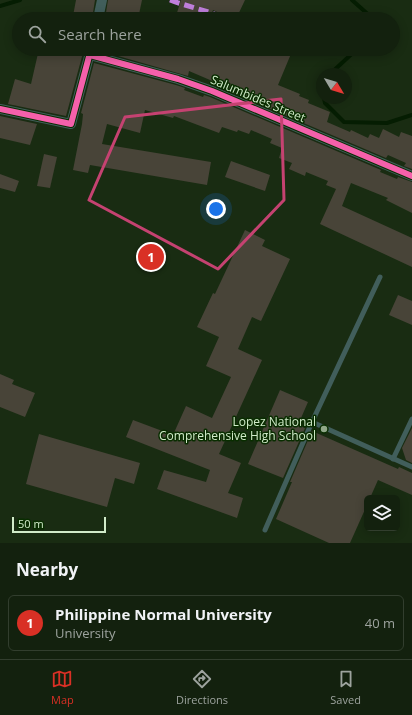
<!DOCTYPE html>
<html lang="en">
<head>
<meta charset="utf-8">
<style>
  :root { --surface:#13210e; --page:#202e1c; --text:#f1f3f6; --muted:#9da39e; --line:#323e2e; --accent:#d93025 }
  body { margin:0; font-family:"Open Sans",sans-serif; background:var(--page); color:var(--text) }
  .controls { position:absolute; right:12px; bottom:12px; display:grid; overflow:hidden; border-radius:6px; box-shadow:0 2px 10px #0003 }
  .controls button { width:36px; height:36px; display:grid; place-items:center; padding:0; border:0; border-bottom:1px solid var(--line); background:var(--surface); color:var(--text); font:20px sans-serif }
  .compass { position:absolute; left:316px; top:68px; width:36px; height:36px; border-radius:50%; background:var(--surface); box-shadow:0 2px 10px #0003; rotate:128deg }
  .scale { position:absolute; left:12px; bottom:10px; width:94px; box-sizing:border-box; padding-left:4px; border:2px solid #d1ebc9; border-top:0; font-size:11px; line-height:14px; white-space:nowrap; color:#d1ebc9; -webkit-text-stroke:3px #092d00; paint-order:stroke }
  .you { position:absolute; left:216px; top:209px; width:14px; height:14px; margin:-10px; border:3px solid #fff; border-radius:50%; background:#1a73e8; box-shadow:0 0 0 6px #1a73e833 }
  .badge { display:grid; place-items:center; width:26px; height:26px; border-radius:50%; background:var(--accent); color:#fff; font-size:13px; font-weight:700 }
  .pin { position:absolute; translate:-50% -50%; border:2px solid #fff; box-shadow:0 1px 4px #0006 }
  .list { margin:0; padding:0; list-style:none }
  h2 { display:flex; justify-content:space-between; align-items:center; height:52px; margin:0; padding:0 16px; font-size:17px }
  h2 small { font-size:13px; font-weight:400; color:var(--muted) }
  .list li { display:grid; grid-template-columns:26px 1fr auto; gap:12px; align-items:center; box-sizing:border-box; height:56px; margin:0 8px 8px; padding:0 8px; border:1px solid var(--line); border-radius:6px }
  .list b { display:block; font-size:15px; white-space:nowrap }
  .list p { margin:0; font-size:13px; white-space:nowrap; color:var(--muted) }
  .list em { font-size:13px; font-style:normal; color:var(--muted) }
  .icon { flex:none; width:22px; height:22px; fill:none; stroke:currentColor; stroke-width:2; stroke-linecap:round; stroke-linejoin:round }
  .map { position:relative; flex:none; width:412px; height:543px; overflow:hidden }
  .search { position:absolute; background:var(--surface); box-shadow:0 2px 10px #0003; left:12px; right:12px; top:12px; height:44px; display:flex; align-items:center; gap:10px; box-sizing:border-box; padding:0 14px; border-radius:22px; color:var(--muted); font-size:15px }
  .sheet { height:116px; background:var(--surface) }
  nav { display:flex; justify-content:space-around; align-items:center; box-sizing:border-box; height:56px; border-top:1px solid var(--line); background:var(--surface); font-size:11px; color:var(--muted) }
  nav a { display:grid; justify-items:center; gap:2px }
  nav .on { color:var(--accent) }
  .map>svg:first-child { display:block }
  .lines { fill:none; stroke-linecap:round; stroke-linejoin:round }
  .stream { stroke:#051d02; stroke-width:4 }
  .building { fill:#484438 }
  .lane { stroke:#415e5b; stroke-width:5 }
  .street { stroke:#415e5b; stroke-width:10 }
  .quiet { stroke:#c07fdc; stroke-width:5; stroke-dasharray:10 5; stroke-linecap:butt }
  .cycleway-casing { stroke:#092d00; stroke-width:8 }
  .cycleway { stroke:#f560ab; stroke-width:6 }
  .marked { fill:none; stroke:#c54271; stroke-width:3; stroke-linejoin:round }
  .poi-dot { fill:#91a889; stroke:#092d00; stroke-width:1.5 }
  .labels { text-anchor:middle; stroke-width:3; stroke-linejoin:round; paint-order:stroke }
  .street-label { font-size:12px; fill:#d1ebc9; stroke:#092d00 }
  .poi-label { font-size:12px; fill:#d1ebc9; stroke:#092d00; text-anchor:end }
</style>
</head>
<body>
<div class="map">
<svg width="412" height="543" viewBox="0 0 412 543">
  <rect width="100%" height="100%" fill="#192c12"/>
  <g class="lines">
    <g class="stream">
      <path d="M352,0L371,17V19"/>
      <path d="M0,6L20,0"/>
      <path d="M330,74L357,49"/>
      <path d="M322,82L319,85L322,93"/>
      <path d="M324,98L325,103L344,122L387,123L412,115"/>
    </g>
  </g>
  <g class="building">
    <path d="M76,0H95L92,19H74V16H73Z"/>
    <path d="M108,0H142L138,19H105Z"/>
    <path d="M181,0H245L236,19H232L213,10L210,19H175Z"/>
    <path d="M39,49H84L66,116L8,104L15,79L31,84Z"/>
    <path d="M97,49H293L278,85L300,94L299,96L309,100L308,103L330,112L327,122L350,132L351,130L368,138L370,134L379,138L383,129L399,137L401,132L412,136V169L404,166L406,163L388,155L386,158L209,83L210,80L189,71L188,76L97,50Z"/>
    <path d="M94,63L176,85L185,88L184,90L203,97L204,95L210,97L381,170L380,172L397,179L398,177L412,182V213L386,200L388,198L351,183L342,206L412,238V267L320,224L336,189L326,185L328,181L306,172L305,176L289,169L292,163L279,158L282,148L270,143L272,139L251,130L249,134L238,130L237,132L222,127L219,133L174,116L173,118L145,110L140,133L107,124L102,144L211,162L207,185L90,165L88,173L73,170L82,124L83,114L81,113Z"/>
    <path d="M0,116L37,124L30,145L0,138Z"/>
    <path d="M44,154L57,157L50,188L37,186Z"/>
    <path d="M231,161L270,175L265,191L225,177Z"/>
    <path d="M0,174L19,181L15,192L0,188Z"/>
    <path d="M245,230L265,240L262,246L290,259L261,321L252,317L238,349L262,360L219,454L241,463L228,493L243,498L237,518L157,489L164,470L206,482L210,470L126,437L133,420L173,435L186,406L212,418L231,377L206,366L219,337L197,327L213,293L215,294Z"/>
    <path d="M398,295L412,301V325L389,315Z"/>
    <path d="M0,374L14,380L12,384L35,393L25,417L0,407Z"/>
    <path d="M280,390L308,402L298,425L305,428L283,478L248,464Z"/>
    <path d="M412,428V463L406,460L402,448Z"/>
    <path d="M312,431L398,469L399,467L412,473V495L378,480L370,498H367V505L350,543H329L276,519L292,482H290Z"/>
    <path d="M39,434L140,463L134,484L115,478L107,507L26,484Z"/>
  </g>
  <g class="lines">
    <g class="lane">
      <path d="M312,422L412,467"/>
      <path d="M393,459L412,419"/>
      <path d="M265,530L312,422L380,277"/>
    </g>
    <g class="street">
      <path d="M98,19L102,0"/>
      <path d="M90,55L178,79L212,91L412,176"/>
      <path d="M0,109L71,124L91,49"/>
    </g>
    <path class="quiet" d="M170,0C189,7 209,11 227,19"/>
    <defs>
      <g id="cycleway">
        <path d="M90,55L178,79L212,91L412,176"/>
        <path d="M0,109L71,124L91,49"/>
      </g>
    </defs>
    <use href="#cycleway" class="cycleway-casing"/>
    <use href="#cycleway" class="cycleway"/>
  </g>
  <path class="marked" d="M281,99L284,200L218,269L89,200L125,117Z"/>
  <circle class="poi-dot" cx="324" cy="429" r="4"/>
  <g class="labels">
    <g class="street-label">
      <text transform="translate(258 99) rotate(23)" y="4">Salumbides Street</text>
    </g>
    <g class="poi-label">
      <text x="316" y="426">Lopez National<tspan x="316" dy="14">Comprehensive High School</tspan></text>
    </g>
  </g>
</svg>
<div class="controls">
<button><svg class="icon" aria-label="layers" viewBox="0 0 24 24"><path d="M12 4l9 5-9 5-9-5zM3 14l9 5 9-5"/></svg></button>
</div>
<svg class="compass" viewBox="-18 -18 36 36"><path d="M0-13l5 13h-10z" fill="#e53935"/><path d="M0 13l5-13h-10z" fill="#9da39e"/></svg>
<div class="scale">50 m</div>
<div class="you"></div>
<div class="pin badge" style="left:151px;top:257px">1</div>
<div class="search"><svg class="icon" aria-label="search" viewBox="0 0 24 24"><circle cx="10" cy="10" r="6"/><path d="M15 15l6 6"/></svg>Search here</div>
</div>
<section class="sheet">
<h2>Nearby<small></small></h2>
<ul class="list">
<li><span class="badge">1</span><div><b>Philippine Normal University</b><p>University</p></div><em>40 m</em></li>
</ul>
</section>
<nav>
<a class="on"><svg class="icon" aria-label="map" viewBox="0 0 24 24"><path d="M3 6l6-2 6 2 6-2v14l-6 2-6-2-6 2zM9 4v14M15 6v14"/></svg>Map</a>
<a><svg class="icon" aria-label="directions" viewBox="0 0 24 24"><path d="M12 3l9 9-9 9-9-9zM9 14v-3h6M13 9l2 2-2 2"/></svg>Directions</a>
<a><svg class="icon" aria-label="saved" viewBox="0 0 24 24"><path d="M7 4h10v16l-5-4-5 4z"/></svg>Saved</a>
</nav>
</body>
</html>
